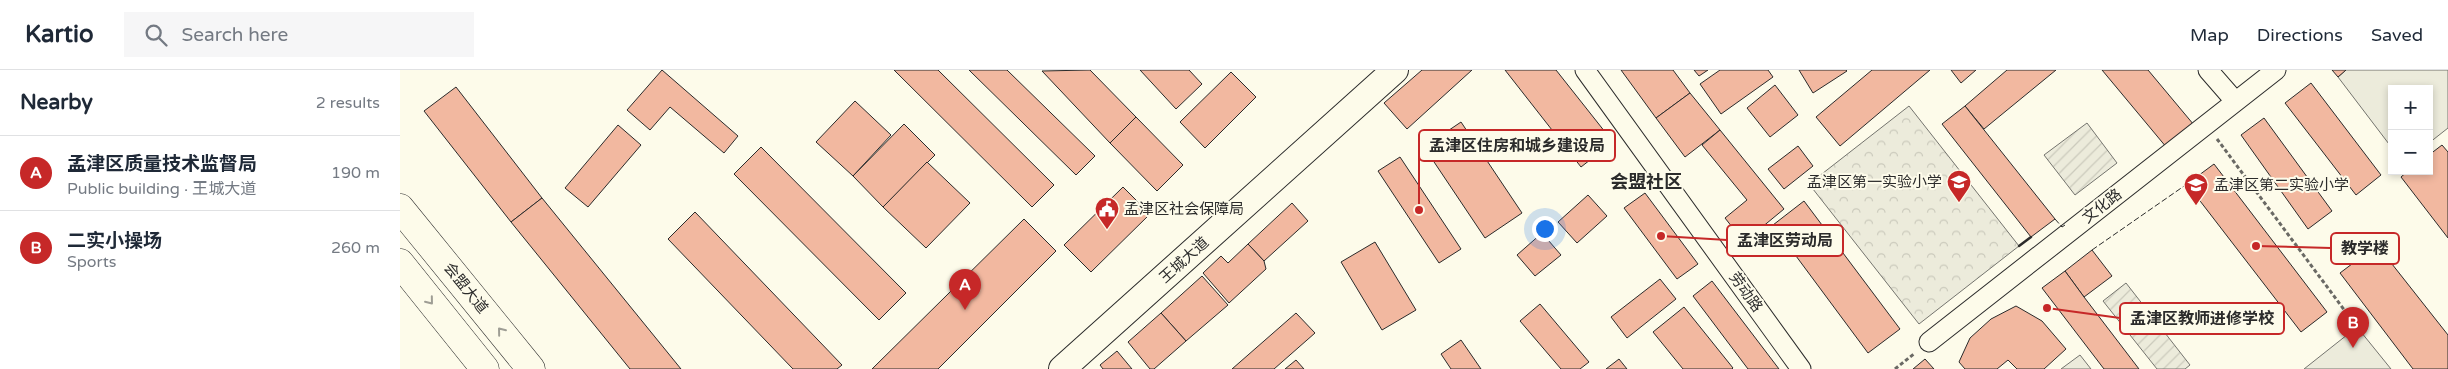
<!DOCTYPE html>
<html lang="en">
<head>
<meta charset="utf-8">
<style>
  :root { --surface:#fff; --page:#f6f6f7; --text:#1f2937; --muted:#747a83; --line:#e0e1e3; --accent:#c62828 }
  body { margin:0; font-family:"Varela Round","Noto Sans SC",sans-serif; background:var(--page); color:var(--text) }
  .controls { position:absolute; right:15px; top:15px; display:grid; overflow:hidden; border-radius:0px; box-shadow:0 2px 8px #0003 }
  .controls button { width:45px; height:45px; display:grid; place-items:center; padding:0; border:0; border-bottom:1px solid var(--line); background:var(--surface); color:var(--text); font:25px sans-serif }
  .you { position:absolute; left:1144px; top:158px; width:18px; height:18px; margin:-12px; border:4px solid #fff; border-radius:50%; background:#1a73e8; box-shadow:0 0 0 8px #1a73e833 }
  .badge { display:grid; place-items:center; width:32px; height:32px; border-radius:50%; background:var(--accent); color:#fff; font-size:16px; font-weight:700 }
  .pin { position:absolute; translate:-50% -41px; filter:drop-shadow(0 1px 2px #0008) }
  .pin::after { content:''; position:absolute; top:26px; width:18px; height:15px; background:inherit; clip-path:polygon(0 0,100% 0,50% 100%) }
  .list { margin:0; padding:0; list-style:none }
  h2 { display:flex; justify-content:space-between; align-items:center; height:65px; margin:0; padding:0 20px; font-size:21px }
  h2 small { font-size:16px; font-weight:400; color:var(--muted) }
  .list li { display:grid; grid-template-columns:32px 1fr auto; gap:15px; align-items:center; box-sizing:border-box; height:75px; padding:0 20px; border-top:1px solid var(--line) }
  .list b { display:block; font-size:19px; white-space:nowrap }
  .list p { margin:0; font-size:16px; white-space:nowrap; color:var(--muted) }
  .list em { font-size:16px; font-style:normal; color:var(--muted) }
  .icon { flex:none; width:28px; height:28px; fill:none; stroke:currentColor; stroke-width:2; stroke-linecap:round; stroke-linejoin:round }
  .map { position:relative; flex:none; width:2048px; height:299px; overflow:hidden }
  header { display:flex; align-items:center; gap:30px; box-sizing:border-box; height:70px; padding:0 25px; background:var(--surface); border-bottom:1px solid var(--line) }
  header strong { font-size:24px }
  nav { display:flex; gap:28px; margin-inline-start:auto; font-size:18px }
  .search { width:350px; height:45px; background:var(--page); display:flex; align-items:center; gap:12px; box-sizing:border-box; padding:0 18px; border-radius:0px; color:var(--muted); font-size:19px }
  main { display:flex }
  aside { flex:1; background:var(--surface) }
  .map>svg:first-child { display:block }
  .forest { fill:url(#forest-crowns); stroke:#74746e }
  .garden { fill:url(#garden-furrows); stroke:#74746e }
  .pitch { fill:#ecebdb; stroke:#74746e }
  .building { fill:#f2b8a0; stroke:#2b2b2b }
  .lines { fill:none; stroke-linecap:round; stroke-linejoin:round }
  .street-casing { stroke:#2b2b2b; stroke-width:21 }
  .secondary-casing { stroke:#2b2b2b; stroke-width:28 }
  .primary-casing { stroke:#2b2b2b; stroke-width:29 }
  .path { stroke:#6a6964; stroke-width:3; stroke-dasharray:4 2.5; stroke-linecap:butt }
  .street { stroke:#fdfbea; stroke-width:19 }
  .secondary { stroke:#fdfbea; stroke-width:26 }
  .primary { stroke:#fdfbea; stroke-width:28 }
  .fence { stroke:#2b2b2b; stroke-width:1; stroke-dasharray:6 2.5; stroke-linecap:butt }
  .wall { stroke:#2b2b2b; stroke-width:2.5 }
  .oneway { stroke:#9e9d94 }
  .labels { text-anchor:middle; stroke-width:4; stroke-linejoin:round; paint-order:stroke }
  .poi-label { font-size:15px; fill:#2b2b2b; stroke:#fdfbea; text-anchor:start }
  .street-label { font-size:15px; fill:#2b2b2b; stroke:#fdfbea }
  .quarter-label { font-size:18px; font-weight:bold; fill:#2b2b2b; stroke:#fdfbea }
  .leader { fill:none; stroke:#c62828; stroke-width:2 }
  .callout-dot { fill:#c62828; stroke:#fdfbea; stroke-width:2 }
  .callout { fill:#fdfbea; stroke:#c62828; stroke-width:2 }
  .callout-label { font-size:16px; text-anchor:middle; font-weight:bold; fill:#2b2b2b }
</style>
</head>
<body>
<header>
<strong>Kartio</strong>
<div class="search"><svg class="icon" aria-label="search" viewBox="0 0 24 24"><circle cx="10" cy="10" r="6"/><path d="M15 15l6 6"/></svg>Search here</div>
<nav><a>Map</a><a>Directions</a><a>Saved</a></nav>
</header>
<main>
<aside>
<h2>Nearby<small>2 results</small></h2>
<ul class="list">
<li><span class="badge">A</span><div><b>孟津区质量技术监督局</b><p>Public building · 王城大道</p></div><em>190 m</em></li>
<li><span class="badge">B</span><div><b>二实小操场</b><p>Sports</p></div><em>260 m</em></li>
</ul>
</aside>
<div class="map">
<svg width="2048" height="299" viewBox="0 0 2048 299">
  <defs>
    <pattern id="forest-crowns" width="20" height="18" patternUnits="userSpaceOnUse" patternTransform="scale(1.25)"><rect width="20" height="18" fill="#ecebdb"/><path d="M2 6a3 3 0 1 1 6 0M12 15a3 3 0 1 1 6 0" fill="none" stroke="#cbcabc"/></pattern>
    <pattern id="garden-furrows" width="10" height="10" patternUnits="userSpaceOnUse" patternTransform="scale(1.25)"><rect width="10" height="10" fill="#ecebdb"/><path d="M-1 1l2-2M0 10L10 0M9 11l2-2" fill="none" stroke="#cbcabc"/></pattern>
  </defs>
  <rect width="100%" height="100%" fill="#fdfbea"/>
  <path class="forest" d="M1509,36L1619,176L1519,254L1409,114Z"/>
  <g class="garden">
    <path d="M1687,53L1717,93L1675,125L1644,85Z"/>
    <path d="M1726,213L1790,295L1785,299H1757L1703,231Z"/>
  </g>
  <g class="pitch">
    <path d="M1946,0H2048V58L2029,73V19H1992V78L1938,7Z"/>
    <path d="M1957,257L1991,299H1904Z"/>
    <path d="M1680,285L1691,299H1661Z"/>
  </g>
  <g class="building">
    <path d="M262,0L338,66L324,83L270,37L250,60L227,40Z"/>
    <path d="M494,0H538L654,115L632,137Z"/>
    <path d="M569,0H607L695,86L676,105Z"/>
    <path d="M690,0L736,47L710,73L642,1Z"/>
    <path d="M740,0H789L802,14L776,39Z"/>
    <path d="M1022,0H1072L1007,59L984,33Z"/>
    <path d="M1105,0H1156L1213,72L1181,97Z"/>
    <path d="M1221,0H1273L1290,23L1256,48Z"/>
    <path d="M1294,0H1308L1299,6Z"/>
    <path d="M1320,0H1368L1373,7L1321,44L1300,14Z"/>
    <path d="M1399,0H1446L1447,1L1413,23Z"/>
    <path d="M1472,0H1530L1440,76L1416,47Z"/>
    <path d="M1551,0H1576L1561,13Z"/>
    <path d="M1607,0H1656L1584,59L1565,36Z"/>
    <path d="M1702,0H1748L1794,55L1767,78Z"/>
    <path d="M1932,0H1946L1938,7Z"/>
    <path d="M831,2L856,27L805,78L780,52Z"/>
    <path d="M1911,13L1981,105L1956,125L1885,33Z"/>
    <path d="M1375,15L1398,45L1370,67L1347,38Z"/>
    <path d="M56,17L142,128L111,152L24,41Z"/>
    <path d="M1290,23L1320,60L1285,87L1256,48Z"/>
    <path d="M455,31L491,65L453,106L416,72Z"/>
    <path d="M1565,36L1655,149L1631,167L1542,54Z"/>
    <path d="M736,47L783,95L757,121L710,73Z"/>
    <path d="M1864,48L1932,141L1908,159L1841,65Z"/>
    <path d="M1061,52L1122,143L1085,168L1024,77Z"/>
    <path d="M504,54L535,85L483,137L453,106Z"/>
    <path d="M218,55L241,75L188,137L165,118Z"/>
    <path d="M1320,60L1384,139L1344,172L1325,148L1347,130L1302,75Z"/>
    <path d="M2042,75L2048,82V168L2001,107L2008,101H2029V85Z"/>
    <path d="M1398,76L1413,96L1384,119L1368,99Z"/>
    <path d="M361,77L506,223L479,250L334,104Z"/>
    <path d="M1000,87L1061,179L1039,193L978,101Z"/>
    <path d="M527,92L570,133L526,178L483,137Z"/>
    <path d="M1814,94L1927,242L1901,262L1787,114Z"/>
    <path d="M723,117L750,144L691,202L664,175Z"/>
    <path d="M1245,123L1298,194L1277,209L1224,138Z"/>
    <path d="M1188,125L1207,146L1177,173L1158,152Z"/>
    <path d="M142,128L281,299H230L111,152Z"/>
    <path d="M1404,131L1500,259L1468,283L1373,155Z"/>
    <path d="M892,133L908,151L864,191L848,174Z"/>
    <path d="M295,142L442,295L437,299H393L268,169Z"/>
    <path d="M624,149L656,181L538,299H472Z"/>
    <path d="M1142,163L1161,185L1135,206L1117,185Z"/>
    <path d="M975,172L1016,240L982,260L941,192Z"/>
    <path d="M848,174L864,191L866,199L829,233L803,203L821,186L828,193Z"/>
    <path d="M1977,175L2048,265V299H2013L1940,203Z"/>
    <path d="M1692,180L1712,206L1684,227L1665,201Z"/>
    <path d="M1665,201L1684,227L1739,299H1704L1642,218Z"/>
    <path d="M802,206L828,235L786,271L761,243Z"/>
    <path d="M1260,209L1276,229L1227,268L1211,247Z"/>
    <path d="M1312,211L1379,299H1348L1293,226Z"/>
    <path d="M1140,234L1189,292L1180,299H1161L1120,251Z"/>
    <path d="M1616,236L1642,251L1666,279L1644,299H1617L1608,290L1597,299H1565L1559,292L1570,268L1591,249Z"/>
    <path d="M1284,237L1333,298L1332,299H1283L1253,262Z"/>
    <path d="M761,243L786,271L754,299H750L728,272Z"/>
    <path d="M896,243L915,263L874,299H832Z"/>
    <path d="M1061,270L1081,299H1051L1041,284Z"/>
    <path d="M717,281L732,299H703L700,295Z"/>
    <path d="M1219,289L1227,299H1206Z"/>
    <path d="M1525,289L1534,299H1513Z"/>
    <path d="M896,290L904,299H885Z"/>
  </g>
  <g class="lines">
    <defs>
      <g id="street">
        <path d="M1185,0L1401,299"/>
        <path d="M1808,0L1835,31"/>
        <path d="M1529,272L1876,0"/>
      </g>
      <path id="secondary" d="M662,299L995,0"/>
      <g id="primary">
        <path d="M0,138L131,299"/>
        <path d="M0,193L85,299"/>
      </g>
    </defs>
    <use href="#street" class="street-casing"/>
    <use href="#secondary" class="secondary-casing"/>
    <use href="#primary" class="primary-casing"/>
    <g class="path">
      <path d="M1817,69L1957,257"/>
      <path d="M1495,299L1515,283"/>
    </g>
    <use href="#street" class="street"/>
    <use href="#secondary" class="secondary"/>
    <use href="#primary" class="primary"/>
    <g class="fence">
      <path d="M1655,149L1662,157L1665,155"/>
      <path d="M1692,180L1787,114"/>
    </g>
    <path class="wall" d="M1619,176L1631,167"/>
  </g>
  <defs><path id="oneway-chevron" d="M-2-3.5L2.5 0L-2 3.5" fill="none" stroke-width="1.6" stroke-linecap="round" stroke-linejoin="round" transform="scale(1.25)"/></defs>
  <g class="oneway">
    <use href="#oneway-chevron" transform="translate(30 231) rotate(51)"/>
    <use href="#oneway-chevron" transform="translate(101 261) rotate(-129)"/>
  </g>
  <defs>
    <symbol id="school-pin" viewBox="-11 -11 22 30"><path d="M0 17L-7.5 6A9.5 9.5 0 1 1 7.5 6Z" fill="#c62828" stroke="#fdfbea"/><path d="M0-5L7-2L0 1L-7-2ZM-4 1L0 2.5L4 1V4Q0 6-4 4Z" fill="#fff"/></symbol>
    <symbol id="civic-pin" viewBox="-11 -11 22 30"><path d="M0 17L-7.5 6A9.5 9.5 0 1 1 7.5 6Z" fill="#c62828" stroke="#fdfbea"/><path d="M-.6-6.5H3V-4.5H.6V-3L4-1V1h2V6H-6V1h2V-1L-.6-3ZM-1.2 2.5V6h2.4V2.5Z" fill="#fff"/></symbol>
  </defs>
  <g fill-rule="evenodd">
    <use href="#school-pin" x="1545" y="98" width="28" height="38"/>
    <use href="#school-pin" x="1782" y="101" width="28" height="38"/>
    <use href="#civic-pin" x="693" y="125" width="28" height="38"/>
  </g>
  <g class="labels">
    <g class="poi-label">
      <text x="1542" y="117" text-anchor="end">孟津区第一实验小学</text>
      <text x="1814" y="120">孟津区第二实验小学</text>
      <text x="724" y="144">孟津区社会保障局</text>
    </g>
    <g class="street-label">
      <text transform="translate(1702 136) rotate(-38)" y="5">文化路</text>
      <text transform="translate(784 190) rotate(-42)" y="5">王城大道</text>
      <text transform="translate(66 218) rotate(51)" y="5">会盟大道</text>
      <text transform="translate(1346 222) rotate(54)" y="5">劳动路</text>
    </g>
    <g class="quarter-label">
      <text x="1246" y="118">会盟社区</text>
    </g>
  </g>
  <path class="leader" d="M1019 140L1019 76M1261 166L1327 170M1856 176L1931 178M1647 238L1720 248"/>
  <g class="callout-dot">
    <circle cx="1019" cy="140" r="5"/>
    <circle cx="1261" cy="166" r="5"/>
    <circle cx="1856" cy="176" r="5"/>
    <circle cx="1647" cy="238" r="5"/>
  </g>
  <g class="callout">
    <rect x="1019" y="60" width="196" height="31" rx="5"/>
    <rect x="1327" y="155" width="116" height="31" rx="5"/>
    <rect x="1931" y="163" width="68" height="31" rx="5"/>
    <rect x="1720" y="233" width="164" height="31" rx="5"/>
  </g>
  <g class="callout-label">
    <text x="1117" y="81">孟津区住房和城乡建设局</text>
    <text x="1385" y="176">孟津区劳动局</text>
    <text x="1965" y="184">教学楼</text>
    <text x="1802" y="254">孟津区教师进修学校</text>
  </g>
</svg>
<div class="controls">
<button>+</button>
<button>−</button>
</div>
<div class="you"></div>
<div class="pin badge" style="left:565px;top:240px">A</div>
<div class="pin badge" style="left:1953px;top:278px">B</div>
</div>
</main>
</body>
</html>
